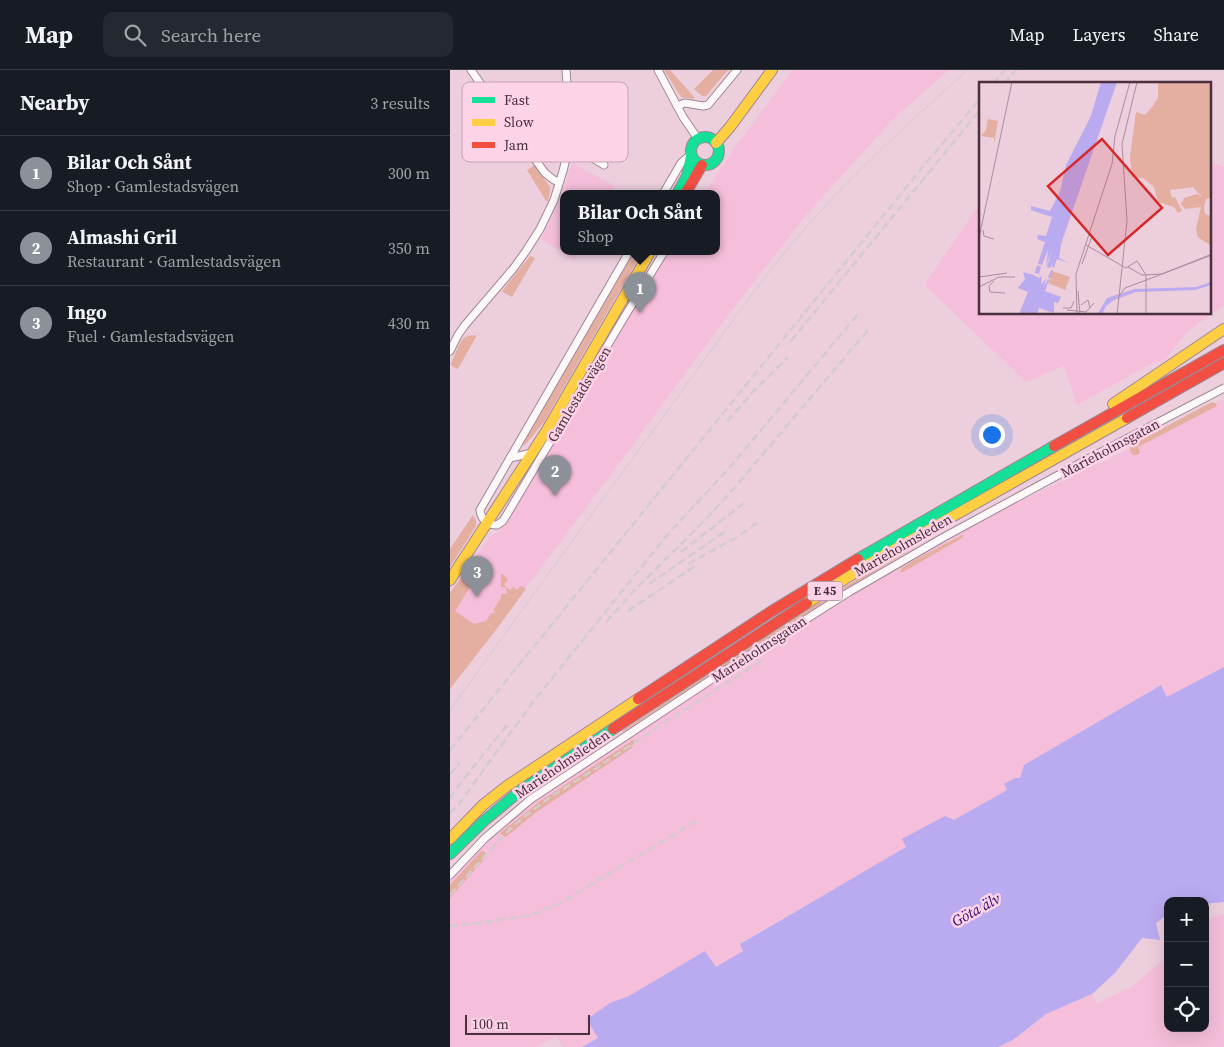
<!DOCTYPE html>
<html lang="en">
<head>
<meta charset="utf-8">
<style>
  :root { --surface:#171b24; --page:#242831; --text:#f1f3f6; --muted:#9ea1a6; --line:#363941; --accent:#8c9099 }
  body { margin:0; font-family:"Source Serif 4",serif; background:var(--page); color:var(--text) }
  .controls { position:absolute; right:15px; bottom:15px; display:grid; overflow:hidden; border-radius:10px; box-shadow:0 5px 20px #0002 }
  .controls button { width:45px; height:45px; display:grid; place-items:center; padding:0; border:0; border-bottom:1px solid var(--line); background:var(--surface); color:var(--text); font:25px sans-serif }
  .scale { position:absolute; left:15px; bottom:12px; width:125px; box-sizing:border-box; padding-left:5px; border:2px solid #4a2f3d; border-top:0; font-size:14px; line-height:18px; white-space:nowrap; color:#4a2f3d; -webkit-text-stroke:4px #fdd3e7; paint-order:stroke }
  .you { position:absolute; left:541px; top:364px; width:18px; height:18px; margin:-12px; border:4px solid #fff; border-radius:50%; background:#1a73e8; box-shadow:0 0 0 8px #1a73e833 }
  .badge { display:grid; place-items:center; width:32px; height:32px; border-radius:50%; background:var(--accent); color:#fff; font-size:16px; font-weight:700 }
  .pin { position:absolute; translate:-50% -41px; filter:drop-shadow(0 1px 2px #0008) }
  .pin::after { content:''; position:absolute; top:26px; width:18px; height:15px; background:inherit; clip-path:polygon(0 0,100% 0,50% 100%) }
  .popup { position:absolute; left:110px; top:120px; width:160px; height:65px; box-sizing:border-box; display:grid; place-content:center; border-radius:10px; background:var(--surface); filter:drop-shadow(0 1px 4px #0005); font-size:16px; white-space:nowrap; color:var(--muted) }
  .popup b { font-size:19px; color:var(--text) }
  .popup::after { content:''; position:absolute; left:50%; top:100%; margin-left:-10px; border:10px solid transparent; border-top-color:var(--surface) }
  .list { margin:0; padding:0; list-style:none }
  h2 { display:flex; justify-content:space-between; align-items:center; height:65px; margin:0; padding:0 20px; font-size:21px }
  h2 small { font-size:16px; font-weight:400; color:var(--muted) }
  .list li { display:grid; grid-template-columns:32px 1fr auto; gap:15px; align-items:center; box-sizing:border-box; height:75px; padding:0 20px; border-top:1px solid var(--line) }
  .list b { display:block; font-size:19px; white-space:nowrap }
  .list p { margin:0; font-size:16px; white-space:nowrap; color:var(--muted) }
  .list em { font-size:16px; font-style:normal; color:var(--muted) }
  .icon { flex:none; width:28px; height:28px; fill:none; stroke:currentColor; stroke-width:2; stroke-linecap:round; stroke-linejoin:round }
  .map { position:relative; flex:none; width:774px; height:977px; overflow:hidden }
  header { display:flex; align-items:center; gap:30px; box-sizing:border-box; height:70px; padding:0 25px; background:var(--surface); border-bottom:1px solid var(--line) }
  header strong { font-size:24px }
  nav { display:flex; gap:28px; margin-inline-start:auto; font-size:18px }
  .search { width:350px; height:45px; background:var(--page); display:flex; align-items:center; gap:12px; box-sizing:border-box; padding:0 18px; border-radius:10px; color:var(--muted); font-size:19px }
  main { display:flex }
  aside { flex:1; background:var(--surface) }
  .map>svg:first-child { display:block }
  .built { fill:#f5beda }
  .green { fill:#e4aea0 }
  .water { fill:#baaaf0 }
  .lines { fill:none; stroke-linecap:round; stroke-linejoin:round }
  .street-casing { stroke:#9f8793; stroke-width:9 }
  .fast-casing { stroke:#9f8793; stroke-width:12 }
  .slow-casing { stroke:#9f8793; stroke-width:12 }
  .jam-casing { stroke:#9f8793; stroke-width:12 }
  .street { stroke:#fcf8fa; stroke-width:7 }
  .fast { stroke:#16e098; stroke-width:10 }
  .slow { stroke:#ffcf43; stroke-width:10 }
  .jam { stroke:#f24e42; stroke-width:10 }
  .tram { stroke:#d4cbcf; stroke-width:1 }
  .rail { stroke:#d4cbcf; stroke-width:2.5; stroke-dasharray:8 4; stroke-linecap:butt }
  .labels { text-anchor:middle; stroke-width:5; stroke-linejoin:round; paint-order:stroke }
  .shield { fill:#fdd3e7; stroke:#806070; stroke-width:1 }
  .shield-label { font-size:12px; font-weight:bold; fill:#4a2f3d }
  .street-label { font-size:14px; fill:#4a2f3d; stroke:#fdd3e7 }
  .water-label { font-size:15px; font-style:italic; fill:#2f0774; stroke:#fdd3e7 }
  .inset-road { fill:none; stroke:#ab8e9d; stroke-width:1 }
  .view { fill:#d62828; fill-opacity:0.15; stroke:#d62828; stroke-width:2.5 }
  .inset-edge { fill:none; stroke:#4a2f3d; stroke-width:2.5 }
  .key { fill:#fdd3e7; stroke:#c7a2b4; stroke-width:1 }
  .key-label { font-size:14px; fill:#4a2f3d }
</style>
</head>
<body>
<header>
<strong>Map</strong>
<div class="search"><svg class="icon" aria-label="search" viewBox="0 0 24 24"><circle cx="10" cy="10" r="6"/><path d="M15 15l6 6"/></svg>Search here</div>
<nav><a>Map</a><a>Layers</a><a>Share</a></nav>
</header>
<main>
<aside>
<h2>Nearby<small>3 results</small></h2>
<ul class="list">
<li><span class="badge">1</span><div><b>Bilar Och Sånt</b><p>Shop · Gamlestadsvägen</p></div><em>300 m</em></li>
<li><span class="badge">2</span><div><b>Almashi Gril</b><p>Restaurant · Gamlestadsvägen</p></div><em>350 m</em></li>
<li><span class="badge">3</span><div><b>Ingo</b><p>Fuel · Gamlestadsvägen</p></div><em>430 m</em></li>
</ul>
</aside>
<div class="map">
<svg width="774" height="977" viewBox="0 0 774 977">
  <rect width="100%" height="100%" fill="#eccedd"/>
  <g class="built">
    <path d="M343,0H499L443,49L357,144L281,241L187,369L37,569L0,542V523L40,466L49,462L59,447L99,378L218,182H266V124H254L287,75Z"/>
    <path d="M760,92L774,97V235L738,261L712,293L706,291L627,335L614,296L576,312L476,216V212L530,134V244H760Z"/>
    <path d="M122,93L165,116L160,124H114V182H129L124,189L91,169L102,147L115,116Z"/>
    <path d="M774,329V597L717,628L710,615L574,695L570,708L557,720L504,750L452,769L457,777L290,873L294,881L265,897L255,881L179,926L160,933L148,968L132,977H113L106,966L86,977H0V809L19,788L37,770L82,731L270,608L400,524L522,454L623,406L640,396L656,391L760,335Z"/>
    <path d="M774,844V977H548L564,970L596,944L642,924L647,933L680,918L718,886V958H755V854L761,848Z"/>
  </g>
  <g class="green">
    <path d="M214,0H220L244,27V29L231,27Z"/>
    <path d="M263,0H278L256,26H252L244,19Z"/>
    <path d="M85,95L100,117V121L98,131H96L77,100Z"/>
    <path d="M184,182H192L94,352L75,375L73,374Z"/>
    <path d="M80,186L85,188L62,227L53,222L52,221Z"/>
    <path d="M26,265V267L9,297L7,299L2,296L1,294C4,287 9,273 14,268C17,265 22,266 26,265Z"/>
    <path d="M763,332L766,334L767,336L688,377L690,382L688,385H684L681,383L680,378L682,375L756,335Z"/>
    <path d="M23,445L26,451V456L0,497V479Z"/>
    <path d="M514,464L512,468L453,502H450L452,498L461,492Z"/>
    <path d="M464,475L465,477C366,536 269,599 173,662L171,661L350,544Z"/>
    <path d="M21,495C26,496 28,501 27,506L5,541L24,554L36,551L41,543L43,544L45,541L43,540L51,528V524L57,523L56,517H51V503L55,506L58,510L54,514C55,516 58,519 60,520L63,517L67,520L71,516L76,519L45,561L0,619V523L19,496Z"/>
    <path d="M183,670L185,671V673L181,676L182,678L85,743L57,766L54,767L50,763L89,732Z"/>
    <path d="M31,781H33L37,785L36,787L0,828V815Z"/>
  </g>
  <path class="water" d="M774,597V832L755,834V831H718V844L706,853L710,870L692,868L665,903L642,924L596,944L563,970L548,977H132L148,968L137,949L160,933L179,926L255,881L266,897L293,881L290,874L456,777L452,769L495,746L504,750L557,720L554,714L565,708H570L574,695L711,615L717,627Z"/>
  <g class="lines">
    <defs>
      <g id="street">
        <path d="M21,0L41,29L95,103L104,110L109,112"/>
        <path d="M208,0L233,47L248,69"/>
        <path d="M227,36L235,33L253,36L258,35L287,0"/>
        <path d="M119,76L129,80L154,95"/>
        <path d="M213,124L231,93L241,84"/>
        <path d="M179,182L30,440C31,449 37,455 47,455L53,451L175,246L214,182"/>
        <path d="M0,281L8,265L15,255L63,199L76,181L90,159L104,130L113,101L119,76L120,58L116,0"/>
        <path d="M60,388L82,383"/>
        <path d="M0,805L35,768L81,729L268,605L399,522L494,467L636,390L774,318"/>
      </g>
      <g id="fast">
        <circle cx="255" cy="81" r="14"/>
        <path d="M227,124L237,106L241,86"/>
        <path d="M408,489L604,376"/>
        <path d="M0,784L34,751L70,721L163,659"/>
      </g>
      <g id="slow">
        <path d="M266,73L280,57L322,0"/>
        <path d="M663,334L774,259"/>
        <path d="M0,510L97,360L200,182"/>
        <path d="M357,533L420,493L677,348"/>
        <path d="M0,769L33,735L57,716L188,629"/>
      </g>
      <g id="jam">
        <path d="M235,124L252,95"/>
        <path d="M677,348L774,293"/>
        <path d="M604,376L774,280"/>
        <path d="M188,629L322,541L408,489"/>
        <path d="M163,659L357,533"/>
      </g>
    </defs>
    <use href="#street" class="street-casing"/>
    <use href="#fast" class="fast-casing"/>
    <use href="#slow" class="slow-casing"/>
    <use href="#jam" class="jam-casing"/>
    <use href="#street" class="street"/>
    <use href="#fast" class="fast"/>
    <use href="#slow" class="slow"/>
    <use href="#jam" class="jam"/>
    <path class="tram" d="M0,640C74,537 149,434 224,332C268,272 310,209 360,153C408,98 463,50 517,0"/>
    <g class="rail">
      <path d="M543,14L555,0"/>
      <path d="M554,14L566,0"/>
      <path d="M341,271L530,40"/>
      <path d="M277,351L305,320L338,287"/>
      <path d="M231,482L294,433"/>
      <path d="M238,494L287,467L307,453"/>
      <path d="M199,514L277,460"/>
      <path d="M178,541L248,494"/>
      <path d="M156,552L184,521L258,447L286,416L418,260"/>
      <path d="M0,680L476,93L530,29"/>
      <path d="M0,704L10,693"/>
      <path d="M0,728L16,706L58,654"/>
      <path d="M0,743L10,733L24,713L83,632L189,500L218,464L281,396L409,243"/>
      <path d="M0,825L52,767L71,749L102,726L145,699L223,647L313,590"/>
      <path d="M0,856L37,852L81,845L107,835L248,750"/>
    </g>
  </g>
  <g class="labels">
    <rect class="shield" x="357.5" y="511.5" width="35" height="19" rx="4"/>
    <g class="shield-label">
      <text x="375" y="525">E 45</text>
    </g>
    <g class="street-label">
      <text transform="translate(129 324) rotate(-59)" y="5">Gamlestadsvägen</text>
      <text transform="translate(660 378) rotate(-28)" y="5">Marieholmsgatan</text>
      <text transform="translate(453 475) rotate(-30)" y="5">Marieholmsleden</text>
      <text transform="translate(309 579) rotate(-33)" y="5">Marieholmsgatan</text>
      <text transform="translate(112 694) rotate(-34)" y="5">Marieholmsleden</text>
    </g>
    <g class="water-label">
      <text transform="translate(526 840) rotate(-29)" y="5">Göta älv</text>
    </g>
  </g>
  <g transform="translate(529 12)">
    <rect width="232" height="232" fill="#eccedd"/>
    <path d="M179,0H232V116L227,117L225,125L226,132L232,134V164L219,155L217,147L222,125L206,127L202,122L205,116L218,112L223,115L214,105L191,108L193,116L196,115L203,129L199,131L195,125L179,120L175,105L164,96L153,95L151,75L157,30L166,33L173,25L179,16ZM9,37L19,39L15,62V56L2,54L7,48ZM73,189L91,195L86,208L69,201Z" fill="#e4aea0"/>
    <path d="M122,0H138L82,162L80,176L90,181L78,177L66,209L82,215L79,221L75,220V231L60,226L58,232H40L49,210L39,206L46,197L44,190L55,193L66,160L58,157L59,153L67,154L73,135L52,128V124L71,129L81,110L87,83L112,34ZM232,200V203L216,208L157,210L135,218L127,224L123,232L118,233L128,216L156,207L217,205Z" fill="#baaaf0"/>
    <path d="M74,164L68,185L71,186L79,168L72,183L76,188H72L69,195L73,198L69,197L65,205L67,196L62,203L63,194L60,196L41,186L60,192L62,185L55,181L63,183L69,168L67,185Z" fill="#eccedd"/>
    <path class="inset-road" d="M4,148L5,154L15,157M0,156L33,0M107,163L147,186L158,179M158,179L167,193V233M103,182L113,154M149,185L163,193L183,192L233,172M0,195L28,191M15,199L10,204L11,210L26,211M0,205L20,195H36M99,209L101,233M140,214L146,206L233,173M102,223L109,218L111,226M84,226H92L95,219M88,228L107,230L115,221M98,233L97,192L133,82L136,54L151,0M138,233L148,139L143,62L158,0"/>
    <path class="view" d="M123,57L183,126L129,173L69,104Z"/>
    <rect width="232" height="232" class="inset-edge"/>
  </g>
  <rect x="12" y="12" width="166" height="80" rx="8" class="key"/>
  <rect x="22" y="27" width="23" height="6" fill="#16e098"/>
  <rect x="22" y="49" width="23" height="7" fill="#ffcf43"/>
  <rect x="22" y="72" width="23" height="6" fill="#f24e42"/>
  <g class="key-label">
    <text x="54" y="35">Fast</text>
    <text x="54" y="57">Slow</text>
    <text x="54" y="80">Jam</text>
  </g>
</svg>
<div class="controls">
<button>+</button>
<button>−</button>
<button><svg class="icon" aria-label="locate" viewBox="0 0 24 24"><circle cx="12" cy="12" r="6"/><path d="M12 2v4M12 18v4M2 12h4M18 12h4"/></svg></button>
</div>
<div class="scale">100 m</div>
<div class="you"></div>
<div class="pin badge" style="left:190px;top:243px">1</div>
<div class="popup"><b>Bilar Och Sånt</b>Shop</div>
<div class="pin badge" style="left:105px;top:426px">2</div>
<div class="pin badge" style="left:27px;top:527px">3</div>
</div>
</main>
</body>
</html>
